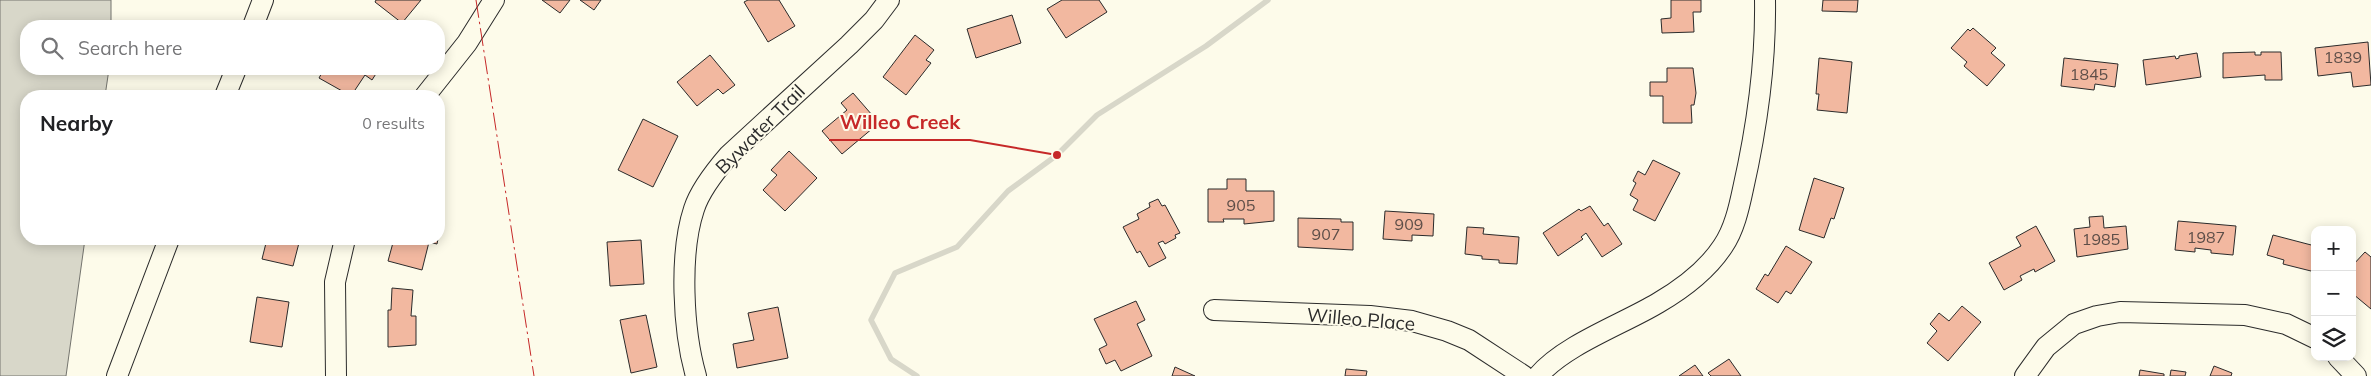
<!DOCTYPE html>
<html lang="en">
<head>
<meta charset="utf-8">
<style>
  :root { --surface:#fff; --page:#f2f2f2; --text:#202124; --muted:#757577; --line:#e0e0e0 }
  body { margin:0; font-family:Mulish,sans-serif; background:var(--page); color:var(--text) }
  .controls { position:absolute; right:15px; bottom:15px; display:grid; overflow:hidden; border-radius:10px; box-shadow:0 2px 12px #0003 }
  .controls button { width:45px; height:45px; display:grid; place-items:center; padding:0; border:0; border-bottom:1px solid var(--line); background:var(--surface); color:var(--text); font:25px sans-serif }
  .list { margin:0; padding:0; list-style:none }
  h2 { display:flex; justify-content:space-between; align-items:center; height:65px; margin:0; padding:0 20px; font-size:21px }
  h2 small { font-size:16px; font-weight:400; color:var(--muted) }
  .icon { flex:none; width:28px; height:28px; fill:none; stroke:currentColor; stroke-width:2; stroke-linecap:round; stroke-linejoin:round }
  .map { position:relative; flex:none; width:2371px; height:376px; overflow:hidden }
  .search { position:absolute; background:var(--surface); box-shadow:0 2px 12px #0003; left:20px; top:20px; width:425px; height:55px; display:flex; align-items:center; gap:12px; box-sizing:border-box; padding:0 18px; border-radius:20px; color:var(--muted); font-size:19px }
  .panel { position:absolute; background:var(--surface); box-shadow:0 2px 12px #0003; left:20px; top:90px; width:425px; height:155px; border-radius:20px }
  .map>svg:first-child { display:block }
  .water { fill:#d8d7c9; stroke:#74746e }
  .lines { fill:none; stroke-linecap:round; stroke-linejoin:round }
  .stream { stroke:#d8d7c9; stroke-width:5.5 }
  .building { fill:#f2b8a0; stroke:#2b2b2b }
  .minor-casing { stroke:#2b2b2b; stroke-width:22 }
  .minor { stroke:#fdfbea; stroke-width:20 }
  .power { stroke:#c62828; stroke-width:1; stroke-dasharray:18 4 2.5 4; stroke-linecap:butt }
  .labels { text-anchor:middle; stroke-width:4; stroke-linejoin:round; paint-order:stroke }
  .number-label { font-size:16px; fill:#5d4e48 }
  .street-label { font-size:19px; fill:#2b2b2b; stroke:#fdfbea }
  .leader { fill:none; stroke:#c62828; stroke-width:2 }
  .callout-dot { fill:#c62828; stroke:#fdfbea; stroke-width:2 }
  .callout-label { font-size:20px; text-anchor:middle; font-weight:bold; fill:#c62828; stroke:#fdfbea; stroke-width:4; stroke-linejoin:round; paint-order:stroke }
</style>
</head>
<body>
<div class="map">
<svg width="2371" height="376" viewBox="0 0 2371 376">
  <rect width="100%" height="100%" fill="#fdfbea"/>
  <path class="water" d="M0,0H111V26H26V69H109L105,96H26V239H85L66,376H0Z"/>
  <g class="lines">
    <path class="stream" d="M917,376L891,359L871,320L895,273L957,247L1008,191L1057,155L1097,115L1206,46L1268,0"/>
  </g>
  <g class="building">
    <path d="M376,0H421L402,23L375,2Z"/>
    <path d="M542,0H570L560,13Z"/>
    <path d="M580,0H601L594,10Z"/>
    <path d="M748,0H779L795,26L768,42L744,2Z"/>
    <path d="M1062,0H1099L1107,12L1066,38L1047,9Z"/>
    <path d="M1671,0H1701V12H1693L1694,32L1662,33L1661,19L1671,18Z"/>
    <path d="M1823,0H1858L1857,12L1822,11Z"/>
    <path d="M1012,15L1021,43L976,58L967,29Z"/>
    <path d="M1973,28L1996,48L1991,53L2005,65L1987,86L1964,66L1967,62L1951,48L1968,29L1970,31Z"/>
    <path d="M915,35L934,50L926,60L931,63L906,95L883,77Z"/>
    <path d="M2368,42L2371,85L2353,87L2351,72L2318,76L2315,48Z"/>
    <path d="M2255,52V55H2261V52H2281L2282,80H2265V75L2223,78V53Z"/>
    <path d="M2197,53L2201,77L2146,85L2143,60L2175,56L2176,59L2179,58V56Z"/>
    <path d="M710,55L735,85L723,94L718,89L697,106L677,82Z"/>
    <path d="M1819,58L1852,62L1847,113L1817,110L1819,94H1816Z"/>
    <path d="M2064,58L2118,64L2115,87L2095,84L2094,90L2061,86Z"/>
    <path d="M1667,68H1693L1696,93L1694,105H1691L1692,123H1663V96H1650V82H1667Z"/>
    <path d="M324,69H379L372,80L365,75L351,96L319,78Z"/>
    <path d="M853,93L879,123L842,154L822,131L847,110L841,103Z"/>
    <path d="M643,119L678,136L653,187L618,170Z"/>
    <path d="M789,151L817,178L785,211L763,190L777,175L771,170Z"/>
    <path d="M1653,160L1680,173L1655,221L1633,210L1638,200L1630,195L1636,183L1633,181L1638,171L1645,175Z"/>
    <path d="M1814,178L1844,188L1834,219L1831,218L1824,238L1799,230Z"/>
    <path d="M1227,179H1246V191H1274V221L1244,224V219H1223L1224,222H1208V189H1227Z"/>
    <path d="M1158,199L1162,206L1165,205L1180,233L1175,235L1176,238L1165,244L1163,241L1158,243L1166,258L1149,267L1140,251L1137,253L1123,227L1139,219L1137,214L1150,207L1149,203Z"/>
    <path d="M1590,206L1604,226L1608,223L1622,244L1602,257L1586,233L1581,237L1583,239L1558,256L1543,233L1579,209L1581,211Z"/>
    <path d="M1385,211L1434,214L1433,236L1412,235V241L1383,239Z"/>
    <path d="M2103,216L2104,228L2126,226L2128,249L2077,257L2074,229L2090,227L2089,217Z"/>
    <path d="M1298,218L1341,219V222H1353V250L1298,247Z"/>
    <path d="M2178,221L2236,226L2233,255L2211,253V250L2195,248V252L2175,250Z"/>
    <path d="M439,223L442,224L439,237Z"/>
    <path d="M2036,226L2055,261L2035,272L2034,269L2020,276L2022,280L2004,290L1989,263L2021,246L2016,237Z"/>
    <path d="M1467,227L1484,228L1483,234L1519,237L1517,264L1499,263V260L1482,259V256L1465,254Z"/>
    <path d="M2273,235L2315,246V272L2283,264L2284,260L2267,255Z"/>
    <path d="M267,239H300L293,266L262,259Z"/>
    <path d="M394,239H438L437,244L429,242L422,270L388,261Z"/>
    <path d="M641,240L644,284L610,286L607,242Z"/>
    <path d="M1786,246L1812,262L1791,294L1786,291L1778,303L1756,289L1765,274L1768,276Z"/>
    <path d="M2365,252L2371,257V309L2353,294L2355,291L2352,289V266Z"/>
    <path d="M392,288L413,290L411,316H416V345L388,347V310H391Z"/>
    <path d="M257,297L289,302L282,347L250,342Z"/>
    <path d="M1136,301L1145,320L1137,324L1152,356L1121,371L1115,360L1106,364L1099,349L1107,345L1094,319Z"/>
    <path d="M1962,306L1981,322L1948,361L1927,343L1937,331L1930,324L1939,313L1949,321Z"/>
    <path d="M778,307L788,358L737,368L733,344L754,340L748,313Z"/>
    <path d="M646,315L657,367L631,373L620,320Z"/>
    <path d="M1729,359L1741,376H1711L1708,373Z"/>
    <path d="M1695,365L1703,376H1679Z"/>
    <path d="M2214,366L2232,373L2231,376H2210Z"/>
    <path d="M1175,367L1195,376H1172Z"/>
    <path d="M1346,369L1367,371L1366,376H1345Z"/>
    <path d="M2140,370L2164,374V376H2139Z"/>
    <path d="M2171,370L2186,372L2185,376H2170Z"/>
  </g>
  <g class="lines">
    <defs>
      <g id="minor">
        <path d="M253,26L263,0"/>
        <path d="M225,96L236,69"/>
        <path d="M425,96L467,43L494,0"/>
        <path d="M1214,310L1370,316L1412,321L1447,331L1469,340L1524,376"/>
        <path d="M2338,357L2356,376"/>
        <path d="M117,376L169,239"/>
        <path d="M336,376L335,282L345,239"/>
        <path d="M696,376C683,331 679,254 694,209C700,190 716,170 729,155L849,45L874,20L889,0"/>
        <path d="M1538,376C1564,345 1623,324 1658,303C1682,289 1708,269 1723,246C1734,230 1739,208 1743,189C1757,127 1766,63 1765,0"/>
        <path d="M2025,376L2046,347L2074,324L2097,316L2120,312L2245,315L2286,324L2315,338"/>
      </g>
    </defs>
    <use href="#minor" class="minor-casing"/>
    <use href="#minor" class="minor"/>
    <path class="power" d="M476,0L534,376"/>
  </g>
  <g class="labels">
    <g class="number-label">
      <text x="2343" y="63">1839</text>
      <text x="2089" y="80">1845</text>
      <text x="1241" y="211">905</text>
      <text x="1409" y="230">909</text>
      <text x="1326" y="240">907</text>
      <text x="2206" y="243">1987</text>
      <text x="2101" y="245">1985</text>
    </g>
    <g class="street-label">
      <text transform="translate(760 129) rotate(-45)" y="7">Bywater Trail</text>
      <text transform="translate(1361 319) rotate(5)" y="7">Willeo Place</text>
    </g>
  </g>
  <path class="leader" d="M1057 155L970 140H829"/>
  <circle class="callout-dot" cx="1057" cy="155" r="5"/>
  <g class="callout-label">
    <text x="900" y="129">Willeo Creek</text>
  </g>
</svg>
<div class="controls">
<button>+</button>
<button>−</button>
<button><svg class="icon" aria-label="layers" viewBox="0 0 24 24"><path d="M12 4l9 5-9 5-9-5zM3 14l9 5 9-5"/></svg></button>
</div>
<div class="search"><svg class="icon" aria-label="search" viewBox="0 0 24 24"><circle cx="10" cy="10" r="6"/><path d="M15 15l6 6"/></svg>Search here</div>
<section class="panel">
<h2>Nearby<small>0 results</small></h2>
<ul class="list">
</ul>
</section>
</div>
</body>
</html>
